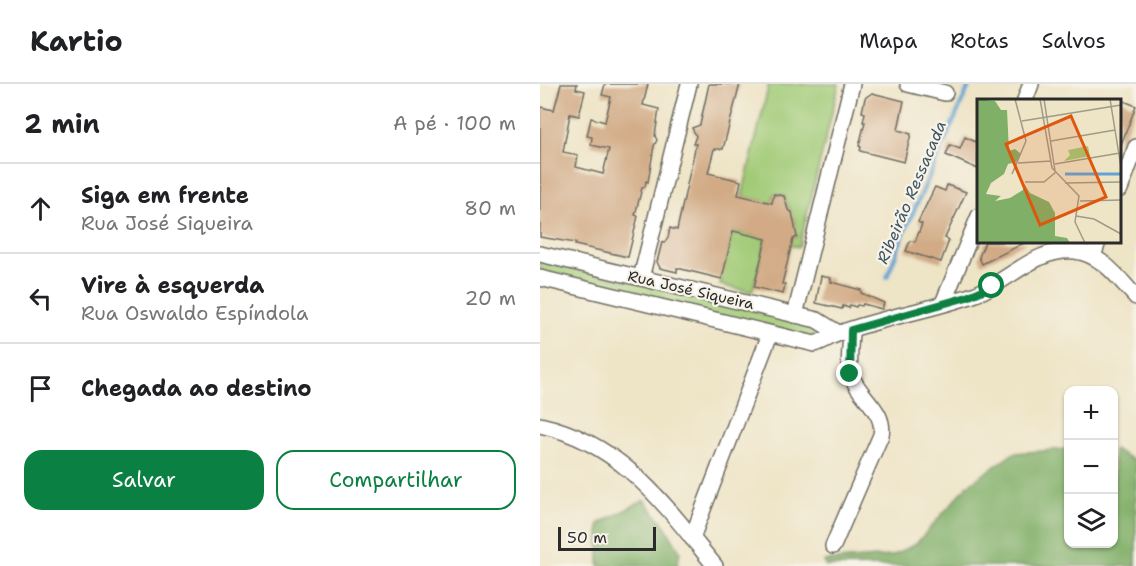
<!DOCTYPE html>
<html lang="pt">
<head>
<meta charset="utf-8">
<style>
  :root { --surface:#fff; --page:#f6f6f6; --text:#202124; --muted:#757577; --line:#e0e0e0; --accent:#0b8043 }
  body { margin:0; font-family:"Shantell Sans",sans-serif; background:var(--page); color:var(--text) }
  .controls { position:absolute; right:18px; bottom:18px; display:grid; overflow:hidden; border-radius:12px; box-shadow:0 2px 4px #0004 }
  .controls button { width:54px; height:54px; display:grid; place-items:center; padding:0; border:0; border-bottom:2px solid var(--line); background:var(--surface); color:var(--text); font:30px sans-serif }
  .scale { position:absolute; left:18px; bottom:15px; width:98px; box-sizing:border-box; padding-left:6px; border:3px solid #2b2b2b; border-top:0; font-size:16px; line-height:21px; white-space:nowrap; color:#2b2b2b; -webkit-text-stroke:4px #f7f3e8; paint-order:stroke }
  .stop { position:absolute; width:18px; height:18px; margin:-14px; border:4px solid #0b8043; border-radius:50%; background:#fff }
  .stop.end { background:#0b8043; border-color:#fff; box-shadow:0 2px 6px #0008 }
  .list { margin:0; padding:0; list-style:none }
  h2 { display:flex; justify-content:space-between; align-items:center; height:78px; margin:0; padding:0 24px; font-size:26px }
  h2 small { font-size:20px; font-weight:400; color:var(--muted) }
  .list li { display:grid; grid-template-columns:39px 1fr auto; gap:18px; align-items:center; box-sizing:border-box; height:90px; padding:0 24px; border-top:2px solid var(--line) }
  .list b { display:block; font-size:22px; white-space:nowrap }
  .list p { margin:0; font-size:20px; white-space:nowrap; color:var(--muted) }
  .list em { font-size:20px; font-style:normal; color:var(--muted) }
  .actions { display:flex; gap:12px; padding:18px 24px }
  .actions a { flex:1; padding:14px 0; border:2px solid var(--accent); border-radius:18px; text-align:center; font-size:21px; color:var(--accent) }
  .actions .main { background:var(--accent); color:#fff }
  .icon { flex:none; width:33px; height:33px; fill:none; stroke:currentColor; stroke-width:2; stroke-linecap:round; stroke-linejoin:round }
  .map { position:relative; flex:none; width:596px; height:482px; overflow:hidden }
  header { display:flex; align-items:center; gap:36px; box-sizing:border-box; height:84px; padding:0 30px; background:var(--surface); border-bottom:2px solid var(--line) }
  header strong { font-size:28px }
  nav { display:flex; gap:33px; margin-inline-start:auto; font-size:21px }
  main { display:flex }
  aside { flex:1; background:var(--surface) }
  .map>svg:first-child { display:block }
  .green { fill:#a1cb77; stroke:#667b51; stroke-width:1.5 }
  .forest { fill:#80af68; stroke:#566d4a; stroke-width:1.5 }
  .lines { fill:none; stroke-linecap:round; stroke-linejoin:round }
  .stream { stroke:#61a3d5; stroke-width:4 }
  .building { fill:#d2ab86 }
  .minor-casing { stroke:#6f6c61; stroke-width:18 }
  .minor { stroke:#fff; stroke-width:15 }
  .route { stroke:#0b8043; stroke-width:8 }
  .labels { text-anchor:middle; stroke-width:4.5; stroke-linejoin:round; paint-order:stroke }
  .street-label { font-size:15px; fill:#2b2b2b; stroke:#f7f3e8 }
  .water-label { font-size:16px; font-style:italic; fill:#3e5566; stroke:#f7f3e8 }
  .inset-river { fill:none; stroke:#61a3d5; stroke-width:3 }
  .inset-road { fill:none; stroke:#a09a88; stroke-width:1.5 }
  .view { fill:#df570e; fill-opacity:0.15; stroke:#df570e; stroke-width:3 }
  .inset-edge { fill:none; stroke:#2b2b2b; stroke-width:3 }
</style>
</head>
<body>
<header>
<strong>Kartio</strong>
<nav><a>Mapa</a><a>Rotas</a><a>Salvos</a></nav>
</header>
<main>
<aside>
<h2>2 min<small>A pé · 100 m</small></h2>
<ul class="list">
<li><svg class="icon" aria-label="ahead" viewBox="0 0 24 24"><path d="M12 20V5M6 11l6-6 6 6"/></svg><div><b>Siga em frente</b><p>Rua José Siqueira</p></div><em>80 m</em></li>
<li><svg class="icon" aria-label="left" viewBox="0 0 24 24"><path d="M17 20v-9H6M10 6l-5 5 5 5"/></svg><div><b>Vire à esquerda</b><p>Rua Oswaldo Espíndola</p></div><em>20 m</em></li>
<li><svg class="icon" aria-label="arrive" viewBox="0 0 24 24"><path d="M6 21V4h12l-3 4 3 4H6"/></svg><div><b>Chegada ao destino</b></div></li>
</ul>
<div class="actions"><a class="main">Salvar</a><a>Compartilhar</a></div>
</aside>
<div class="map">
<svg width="596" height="482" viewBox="0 0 596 482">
  <rect width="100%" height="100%" fill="#f7f3e8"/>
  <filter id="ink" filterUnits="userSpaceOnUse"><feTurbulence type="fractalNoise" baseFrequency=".0167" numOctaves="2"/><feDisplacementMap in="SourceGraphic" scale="12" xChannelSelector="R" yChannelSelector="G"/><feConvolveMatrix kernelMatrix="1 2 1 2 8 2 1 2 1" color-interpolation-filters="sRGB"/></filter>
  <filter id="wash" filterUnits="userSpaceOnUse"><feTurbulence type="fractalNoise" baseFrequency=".008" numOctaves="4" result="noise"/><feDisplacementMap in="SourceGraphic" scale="24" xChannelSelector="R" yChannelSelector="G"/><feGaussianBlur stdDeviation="1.35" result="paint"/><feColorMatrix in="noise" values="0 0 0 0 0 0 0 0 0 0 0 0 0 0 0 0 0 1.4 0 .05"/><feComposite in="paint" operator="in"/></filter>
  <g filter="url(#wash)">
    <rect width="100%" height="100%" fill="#eee4c6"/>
    <g class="green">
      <path d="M229,0H299L259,163L241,159L257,153L254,143L255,139L244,112L234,110L232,119L202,112Z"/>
      <path d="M193,147L226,155L212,208L180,201Z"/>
      <path d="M0,176L278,242L275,256L0,189Z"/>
    </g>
    <g class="forest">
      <path d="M528,365V460H574V365L596,378V482H285L284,477L352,472L376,460L428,401L474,369Z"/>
      <path d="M104,416L125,442L140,468L137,482H59V440Z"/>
    </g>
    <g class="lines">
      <path class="stream" d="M347,193L365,147L430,0"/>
    </g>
    <g id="blocks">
      <g class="building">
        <path d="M21,0H37L36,5L45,7L39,32L30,30L23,68L38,71L36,83L63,90L69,65L51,61L52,53L47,52L51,34L65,38L71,13L62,11L65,0H108L103,21L119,25L115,52L117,56L114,62L108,98L106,97L105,103L102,104L95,131L98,132L88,173L35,161L36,159L0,153V23L14,26Z"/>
        <path d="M169,0H200L183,65H174L168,89L201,97L198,111L232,119L234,110L244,112L248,126L252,128L257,153L253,155L242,200H245L243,210L214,203L226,155L193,147L182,195L137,184V188L120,184L117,178L122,158L124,159L128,154L130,144L137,146L156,60H153L156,52L152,44L160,41Z"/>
        <path d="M332,9L364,17L358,46L371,50L364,78L320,67L321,63L319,62L325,38H323L325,29L322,28L325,14Z"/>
        <path d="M579,15L596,22L580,63H579Z"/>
        <path d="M425,53L438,59V85L406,71L410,61L420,65Z"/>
        <path d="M407,101L426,108L405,154L409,156L401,178L366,167L370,157L375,158L382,140L378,138L395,103L405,107Z"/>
        <path d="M445,158H486L442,180L439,173Z"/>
        <path d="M281,192L291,194V198L321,206V209L344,219L342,225L323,220L322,222L317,221L316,223L310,221L309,224L303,222L302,225L276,219Z"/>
      </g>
    </g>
  </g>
  <g filter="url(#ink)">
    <use href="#blocks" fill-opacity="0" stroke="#6f6c61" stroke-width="1.5"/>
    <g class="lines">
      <defs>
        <g id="minor">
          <path d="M368,0L405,9"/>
          <path d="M485,16L491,0"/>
          <path d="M580,105L596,63"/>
          <path d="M0,170L277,236L298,249"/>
          <path d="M553,172L558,158"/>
          <path d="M0,194L275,260C284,257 291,252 300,249C344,233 392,226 436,210C471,196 495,164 535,167C562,170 579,195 596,213"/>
          <path d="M101,194L149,0"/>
          <path d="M403,219L439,132"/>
          <path d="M255,231L312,0"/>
          <path d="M0,341C82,359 125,421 175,482"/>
          <path d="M152,454L230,250"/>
          <path d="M293,462L341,351C346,327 320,314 312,293C307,280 311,260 311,246"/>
        </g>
      </defs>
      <use href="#minor" class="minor-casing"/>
      <use href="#minor" class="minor"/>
    </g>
  </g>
  <g class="lines" filter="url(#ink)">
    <path class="route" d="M310,290L311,246L427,213L452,202"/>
  </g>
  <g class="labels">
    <g class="street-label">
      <text transform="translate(151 206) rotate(13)" y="5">Rua José Siqueira</text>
    </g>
    <g class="water-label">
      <text transform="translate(371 108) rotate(-67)" y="6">Ribeirão Ressacada</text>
    </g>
  </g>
  <g transform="translate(437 15)">
    <rect width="144" height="144" fill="#eee4c6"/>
    <path d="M111,47L113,57L87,62L93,56L91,51Z" fill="#a1cb77"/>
    <path d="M0,0L18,2L24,11H30L32,52L38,50L44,55L39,63L31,65L27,75L14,84L9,95L24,97L18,102L33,99L46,91V83L53,94L72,103L78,114V137L90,139L93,144H0Z" fill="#80af68"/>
    <path class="inset-river" d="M88,75H143"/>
    <path class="inset-road" d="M63,0L75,69L102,97L98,123L108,144M67,0L78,72M133,0L144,68M45,22L144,6M74,42L138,31M41,64L74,62M78,65L143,54M35,75L49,42L38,0M48,83H67L79,73M88,84L144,83M103,102L144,101M99,117L117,120L144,135"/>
    <path class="view" d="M94,17L129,98L63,126L29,45Z"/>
    <rect width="144" height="144" class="inset-edge"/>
  </g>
</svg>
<div class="controls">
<button>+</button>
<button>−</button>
<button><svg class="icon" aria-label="layers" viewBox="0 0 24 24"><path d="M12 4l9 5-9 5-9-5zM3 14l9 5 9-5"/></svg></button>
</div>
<div class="scale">50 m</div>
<div class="stop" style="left:452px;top:202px"></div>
<div class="stop end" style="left:310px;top:290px"></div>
</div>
</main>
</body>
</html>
